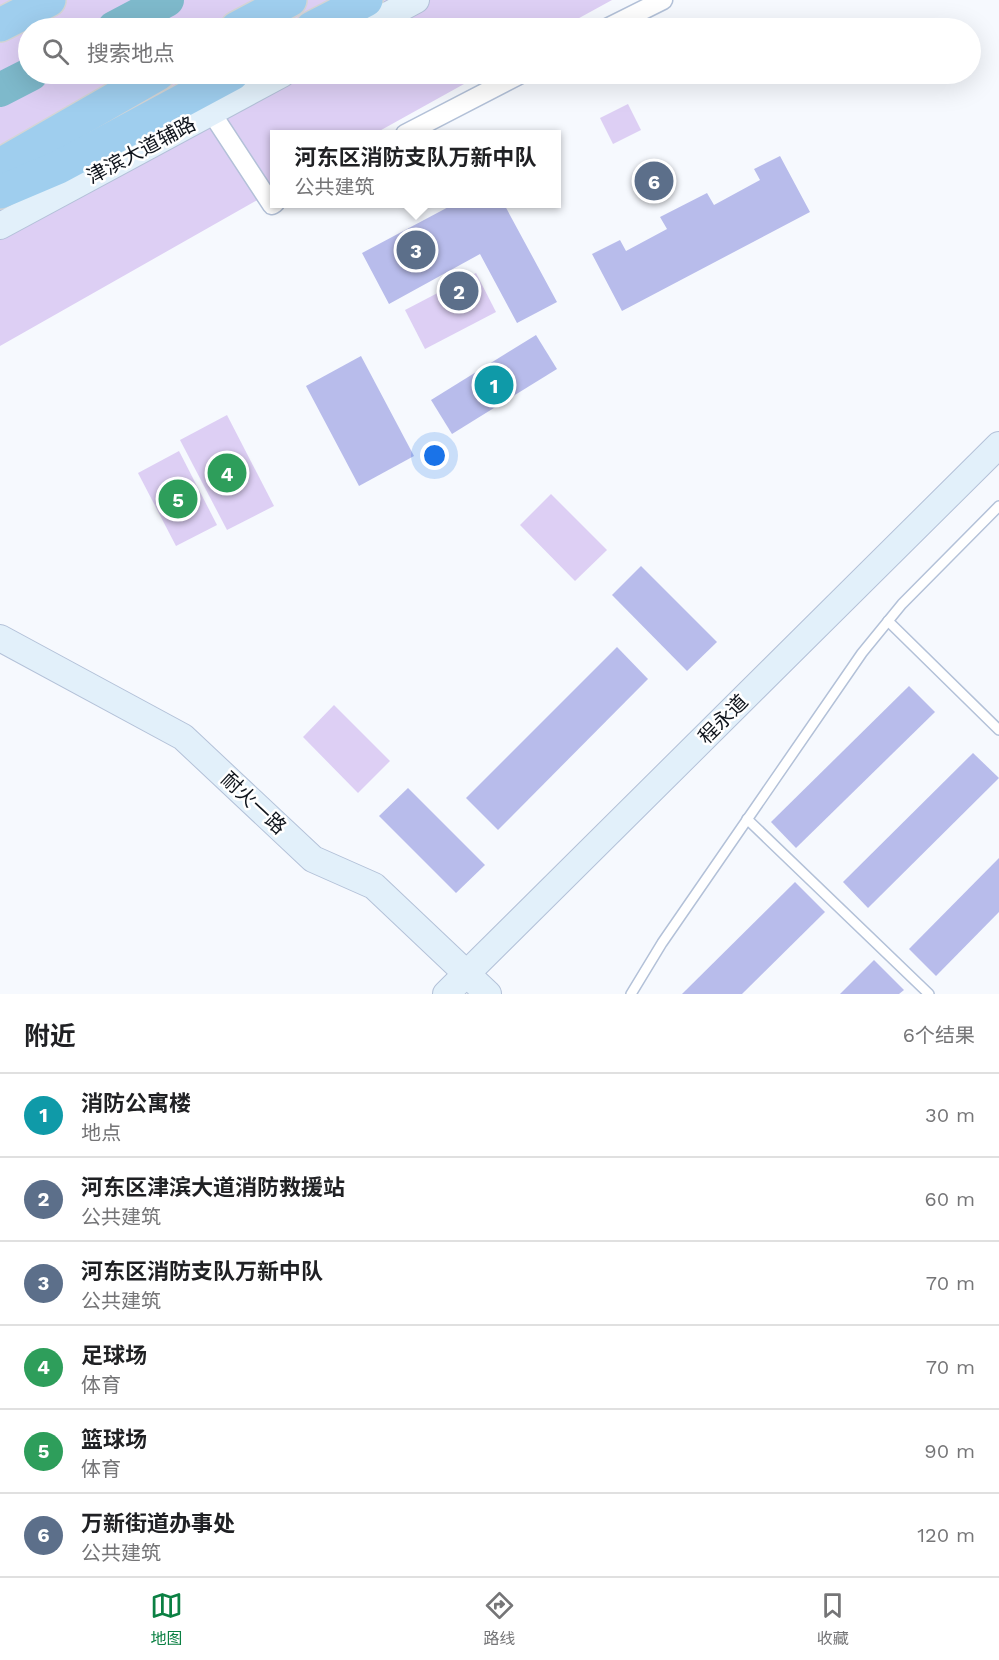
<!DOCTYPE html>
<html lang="zh">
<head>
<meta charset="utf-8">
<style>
  :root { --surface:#fff; --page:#f6f6f6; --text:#202124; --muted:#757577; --line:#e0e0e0; --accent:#0b8043 }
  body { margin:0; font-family:"Work Sans","Noto Sans SC",sans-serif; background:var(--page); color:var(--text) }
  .you { position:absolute; left:435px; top:456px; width:21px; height:21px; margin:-15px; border:4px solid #fff; border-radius:50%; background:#1a73e8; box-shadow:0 0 0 9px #1a73e833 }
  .badge { display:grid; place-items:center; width:39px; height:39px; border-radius:50%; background:var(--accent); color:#fff; font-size:20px; font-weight:700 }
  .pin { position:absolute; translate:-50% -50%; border:3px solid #fff; box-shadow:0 2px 6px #0006 }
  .popup { position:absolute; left:270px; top:130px; width:291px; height:78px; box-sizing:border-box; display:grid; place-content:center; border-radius:0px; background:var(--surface); filter:drop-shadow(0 2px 4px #0005); font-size:20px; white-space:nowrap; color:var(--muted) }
  .popup b { font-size:22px; color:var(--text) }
  .popup::after { content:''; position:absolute; left:50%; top:100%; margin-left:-12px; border:12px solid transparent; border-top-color:var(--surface) }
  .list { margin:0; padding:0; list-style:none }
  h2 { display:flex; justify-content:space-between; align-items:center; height:78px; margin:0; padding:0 24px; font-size:26px }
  h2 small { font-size:20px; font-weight:400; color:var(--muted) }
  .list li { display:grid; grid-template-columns:39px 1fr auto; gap:18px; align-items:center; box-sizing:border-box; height:84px; padding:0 24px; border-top:2px solid var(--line) }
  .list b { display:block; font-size:22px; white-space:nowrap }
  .list p { margin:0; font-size:20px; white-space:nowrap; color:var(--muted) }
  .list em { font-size:20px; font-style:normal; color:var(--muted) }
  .icon { flex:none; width:33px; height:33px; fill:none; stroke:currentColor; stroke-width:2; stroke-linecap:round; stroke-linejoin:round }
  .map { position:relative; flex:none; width:999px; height:994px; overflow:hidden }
  .search { position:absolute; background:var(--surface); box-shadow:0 6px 24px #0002; left:18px; right:18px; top:18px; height:66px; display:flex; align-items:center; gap:15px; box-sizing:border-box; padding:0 21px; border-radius:33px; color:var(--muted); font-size:22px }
  .sheet { height:582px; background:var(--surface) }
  nav { display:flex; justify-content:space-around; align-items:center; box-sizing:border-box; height:84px; border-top:2px solid var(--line); background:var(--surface); font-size:16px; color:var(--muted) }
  nav a { display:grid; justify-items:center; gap:3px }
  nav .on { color:var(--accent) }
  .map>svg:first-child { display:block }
  .green { fill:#ddcff4 }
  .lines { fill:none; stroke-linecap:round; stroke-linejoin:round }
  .river { stroke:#7eb9cb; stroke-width:34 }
  .building { fill:#b8bceb }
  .lane-casing { stroke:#b3c1d8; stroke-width:12 }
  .street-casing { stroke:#b3c1d8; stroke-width:21 }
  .secondary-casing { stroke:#b3c1d8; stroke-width:28 }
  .highway-casing { stroke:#d4d5d6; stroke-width:36 }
  .lane { stroke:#fff; stroke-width:9 }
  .street { stroke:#fff; stroke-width:18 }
  .secondary { stroke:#e2f0fa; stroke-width:26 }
  .highway { stroke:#9fceee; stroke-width:33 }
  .labels { text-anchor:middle; stroke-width:5; stroke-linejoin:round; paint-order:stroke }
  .street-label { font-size:20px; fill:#0f141c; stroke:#fff }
</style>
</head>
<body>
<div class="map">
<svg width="999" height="994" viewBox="0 0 999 994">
  <rect width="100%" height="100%" fill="#f6f9fe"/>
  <g class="green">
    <path d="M0,0H612L561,28H28V74H482L374,134H275V190L0,346Z"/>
    <path d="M628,104L641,130L613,144L600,118Z"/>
    <path d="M476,273L496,312L425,349L405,310Z"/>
    <path d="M227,415L274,506L227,530L180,440Z"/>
    <path d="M179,451L217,525L176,546L138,473Z"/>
    <path d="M551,494L607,550L575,581L520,525Z"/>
    <path d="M334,705L390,761L358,793L303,737Z"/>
  </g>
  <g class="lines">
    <g class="river">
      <path d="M114,28L167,0"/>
      <path d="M0,90L31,74"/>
    </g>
  </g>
  <g class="building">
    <path d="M780,156L810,212L622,311L592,254L620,240L626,251L667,229L660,217L707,193L714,205L760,180L754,169Z"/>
    <path d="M454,204H504L557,302L517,323L480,254L389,304L362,253Z"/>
    <path d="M536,335L557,369L452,434L431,400Z"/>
    <path d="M361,356L414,456L359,486L306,386Z"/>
    <path d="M641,566L717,642L687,671L612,595Z"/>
    <path d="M617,647L648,679L498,830L466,798Z"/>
    <path d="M909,686L935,712L796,848L771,822Z"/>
    <path d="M973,753L999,778L868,908L843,882Z"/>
    <path d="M408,788L485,865L456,893L379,816Z"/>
    <path d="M999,858V912L936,976L909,949Z"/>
    <path d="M795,882L825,912L742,994H682Z"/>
    <path d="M874,960L904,990L899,994H840Z"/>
  </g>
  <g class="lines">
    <defs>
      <g id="lane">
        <path d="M888,621L999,730"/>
        <path d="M747,819L929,994"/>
        <path d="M631,994L662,943L862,653L902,604L999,506"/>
      </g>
      <g id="street">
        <path d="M607,28L663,0"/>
        <path d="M211,112L272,205L275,203"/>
        <path d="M405,134L521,74"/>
      </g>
      <g id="secondary">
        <path d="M364,28L416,0"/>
        <path d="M0,226L282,74"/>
        <path d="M0,638L183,737L313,859L374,886L488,994"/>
        <path d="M446,994L999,445"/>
      </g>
      <g id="highway">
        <path d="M0,25L49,0"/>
        <path d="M237,28L290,0"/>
        <path d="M312,28L366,0"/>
        <path d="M0,165L158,74"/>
        <path d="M0,192L59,167L232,74"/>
      </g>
    </defs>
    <use href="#lane" class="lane-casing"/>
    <use href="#street" class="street-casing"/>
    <use href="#secondary" class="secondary-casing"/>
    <use href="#highway" class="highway-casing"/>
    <use href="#lane" class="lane"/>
    <use href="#street" class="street"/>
    <use href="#secondary" class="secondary"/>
    <use href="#highway" class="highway"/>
  </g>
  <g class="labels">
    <g class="street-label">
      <text transform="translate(141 150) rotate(-28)" y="7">津滨大道辅路</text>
      <text transform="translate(723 719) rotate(-45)" y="7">程永道</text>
      <text transform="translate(254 803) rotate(43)" y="7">耐火一路</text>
    </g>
  </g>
</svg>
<div class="you"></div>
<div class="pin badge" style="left:494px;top:385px;background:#0f9aa8">1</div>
<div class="pin badge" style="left:459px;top:291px;background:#5c6f8a">2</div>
<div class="pin badge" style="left:416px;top:250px;background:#5c6f8a">3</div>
<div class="popup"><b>河东区消防支队万新中队</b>公共建筑</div>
<div class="pin badge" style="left:227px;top:473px;background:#2e9e5b">4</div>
<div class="pin badge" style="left:178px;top:499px;background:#2e9e5b">5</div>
<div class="pin badge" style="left:654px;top:181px;background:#5c6f8a">6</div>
<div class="search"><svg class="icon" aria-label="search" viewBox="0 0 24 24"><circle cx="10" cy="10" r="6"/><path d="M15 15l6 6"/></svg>搜索地点</div>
</div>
<section class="sheet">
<h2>附近<small>6个结果</small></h2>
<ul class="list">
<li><span class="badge" style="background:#0f9aa8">1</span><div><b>消防公寓楼</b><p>地点</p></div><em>30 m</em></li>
<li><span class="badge" style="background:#5c6f8a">2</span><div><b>河东区津滨大道消防救援站</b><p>公共建筑</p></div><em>60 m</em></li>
<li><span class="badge" style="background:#5c6f8a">3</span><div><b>河东区消防支队万新中队</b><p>公共建筑</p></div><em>70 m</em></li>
<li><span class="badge" style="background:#2e9e5b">4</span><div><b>足球场</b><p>体育</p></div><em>70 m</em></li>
<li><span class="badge" style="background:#2e9e5b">5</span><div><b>篮球场</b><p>体育</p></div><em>90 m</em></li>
<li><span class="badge" style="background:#5c6f8a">6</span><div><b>万新街道办事处</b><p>公共建筑</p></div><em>120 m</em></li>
</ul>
</section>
<nav>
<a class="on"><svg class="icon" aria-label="map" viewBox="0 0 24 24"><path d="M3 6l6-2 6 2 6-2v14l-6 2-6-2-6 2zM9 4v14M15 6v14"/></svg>地图</a>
<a><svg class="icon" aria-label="directions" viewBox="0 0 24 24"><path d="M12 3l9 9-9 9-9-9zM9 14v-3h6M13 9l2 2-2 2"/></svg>路线</a>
<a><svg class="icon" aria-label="saved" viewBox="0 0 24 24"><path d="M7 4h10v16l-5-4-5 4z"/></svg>收藏</a>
</nav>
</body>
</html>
